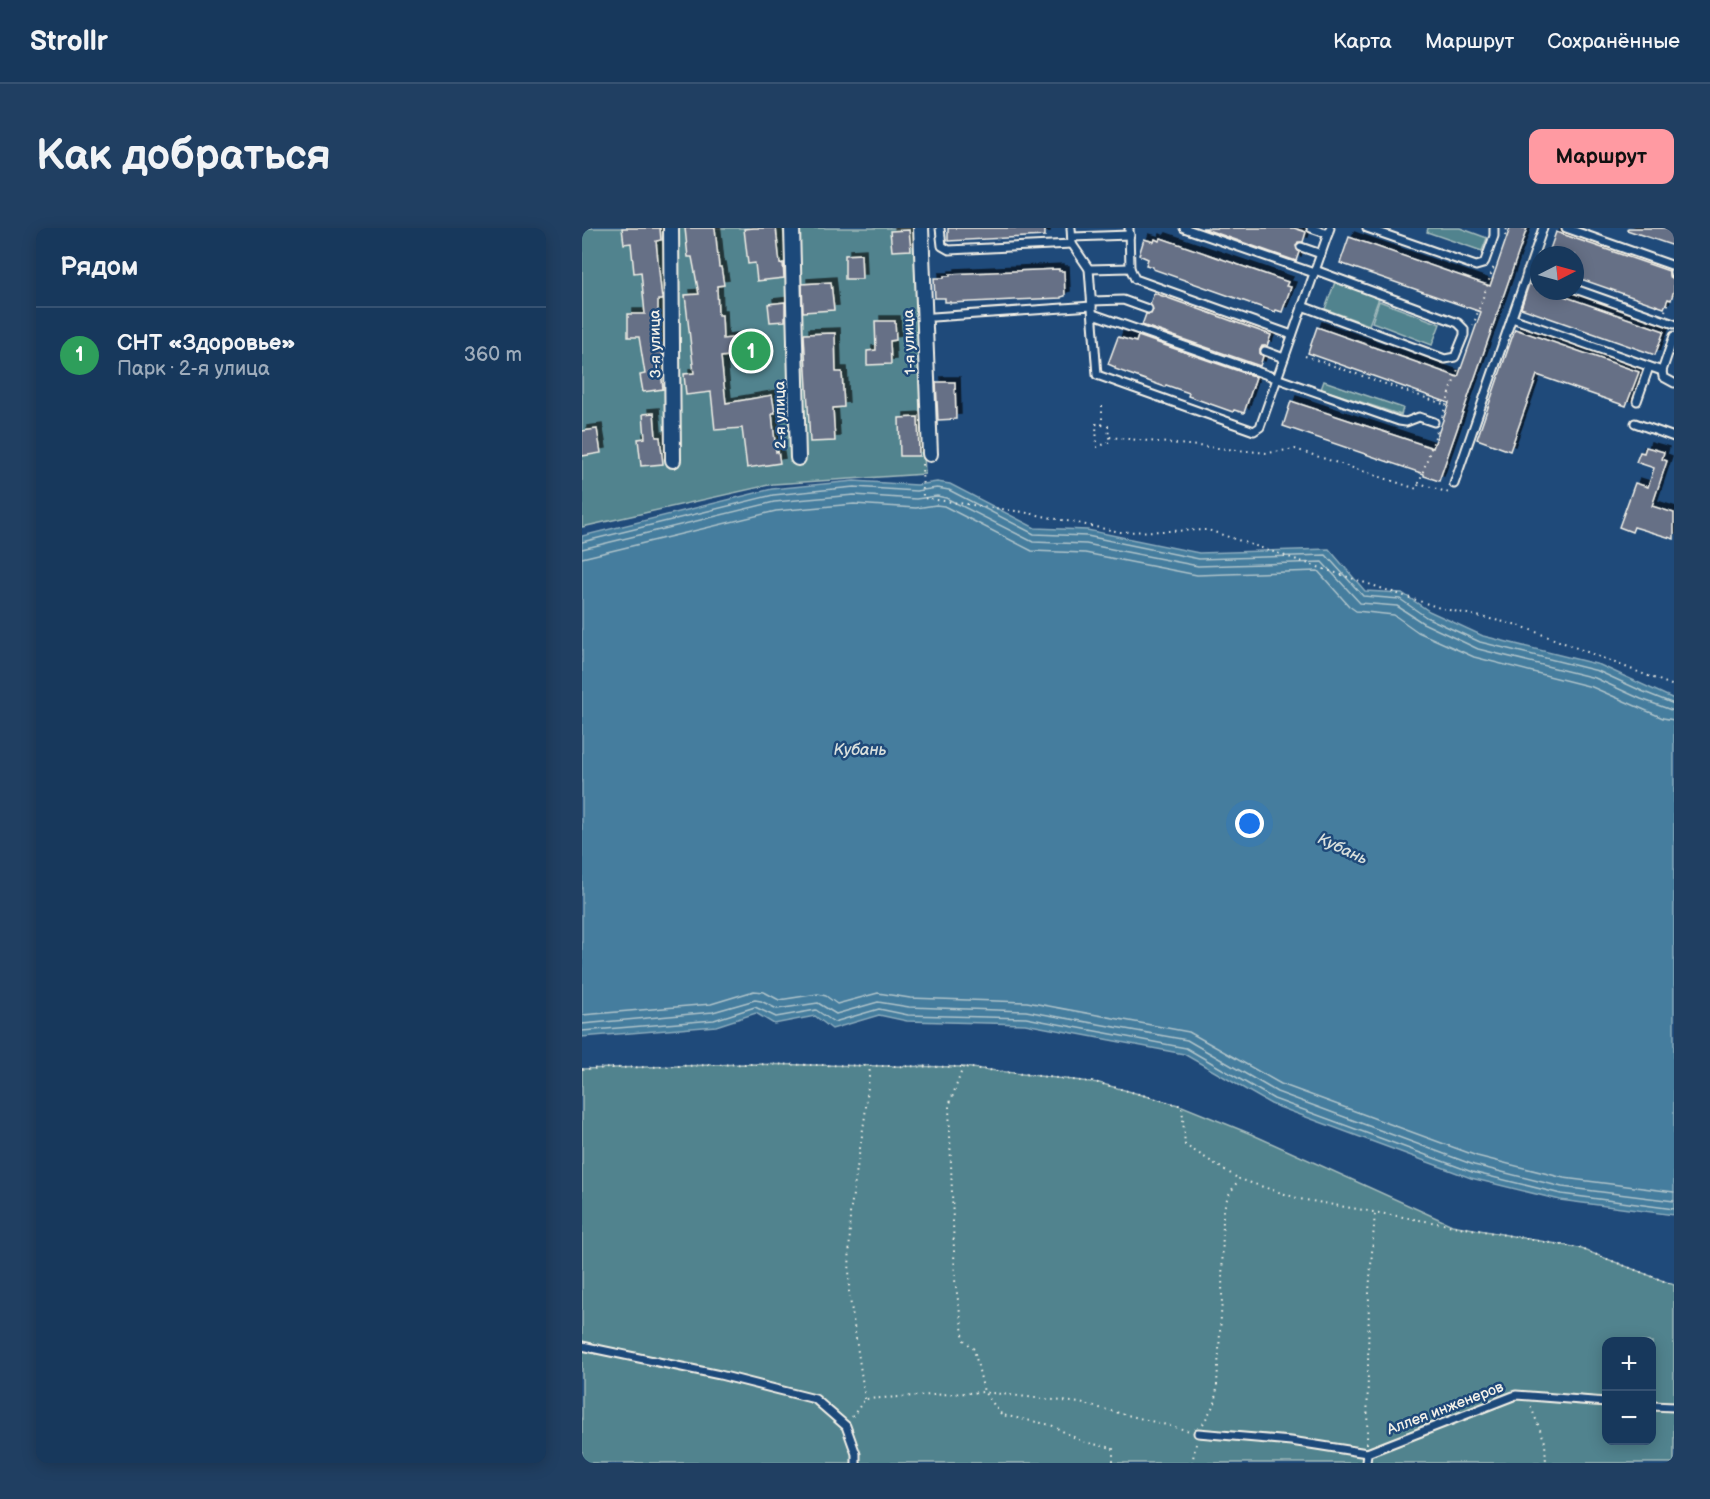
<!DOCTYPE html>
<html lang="ru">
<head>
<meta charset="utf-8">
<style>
  :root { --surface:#17385c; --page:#203f62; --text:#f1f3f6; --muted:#9eacbb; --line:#365272; --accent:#ff9aa2 }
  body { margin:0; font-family:"Balsamiq Sans",sans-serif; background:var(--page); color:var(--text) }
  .controls { position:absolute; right:18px; bottom:18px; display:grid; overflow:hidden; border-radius:12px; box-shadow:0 3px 15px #0003 }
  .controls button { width:54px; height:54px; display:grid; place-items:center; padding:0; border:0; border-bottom:2px solid var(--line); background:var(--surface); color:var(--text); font:30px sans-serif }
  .compass { position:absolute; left:948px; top:18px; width:54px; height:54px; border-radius:50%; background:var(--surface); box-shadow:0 3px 15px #0003; rotate:84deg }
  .you { position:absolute; left:668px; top:596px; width:21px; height:21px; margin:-15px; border:4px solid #fff; border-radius:50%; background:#1a73e8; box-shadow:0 0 0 9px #1a73e833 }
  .badge { display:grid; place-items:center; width:39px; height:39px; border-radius:50%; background:var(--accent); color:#fff; font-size:20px; font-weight:700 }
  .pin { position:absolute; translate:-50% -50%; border:3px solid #fff; box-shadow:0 2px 6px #0006 }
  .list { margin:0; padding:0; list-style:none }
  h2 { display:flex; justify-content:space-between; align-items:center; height:78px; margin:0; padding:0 24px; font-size:26px }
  h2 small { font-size:20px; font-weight:400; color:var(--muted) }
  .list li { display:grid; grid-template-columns:39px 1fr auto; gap:18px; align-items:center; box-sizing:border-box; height:96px; padding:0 24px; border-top:2px solid var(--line) }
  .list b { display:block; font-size:22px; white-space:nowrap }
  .list p { margin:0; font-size:20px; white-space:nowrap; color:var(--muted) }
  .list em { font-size:20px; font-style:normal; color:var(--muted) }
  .map { position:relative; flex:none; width:1092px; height:1235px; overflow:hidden; border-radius:12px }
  header { display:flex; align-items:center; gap:36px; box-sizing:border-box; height:84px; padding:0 30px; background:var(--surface); border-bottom:2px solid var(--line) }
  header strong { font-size:28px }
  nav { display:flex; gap:33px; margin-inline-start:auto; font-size:21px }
  .intro { display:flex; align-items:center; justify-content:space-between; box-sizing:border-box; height:144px; padding:0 36px }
  h1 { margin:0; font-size:42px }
  .button { padding:15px 27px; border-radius:12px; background:var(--accent); color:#111; font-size:21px; font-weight:700 }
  main { display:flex; gap:36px; padding:0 36px }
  aside { flex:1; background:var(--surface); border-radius:12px; box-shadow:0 3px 15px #0003 }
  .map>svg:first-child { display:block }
  .green { fill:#51838e; stroke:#a2babb; stroke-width:1.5; fill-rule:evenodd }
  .water { fill:#457d9e; stroke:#8babbc; stroke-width:1.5 }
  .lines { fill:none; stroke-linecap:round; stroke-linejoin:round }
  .shore { stroke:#aec3ca; stroke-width:1.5 }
  .building { fill:#667086; stroke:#f4f1e8; stroke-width:1.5; filter:url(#shadow) }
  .lane-casing { stroke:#f4f1e8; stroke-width:11 }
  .street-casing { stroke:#f4f1e8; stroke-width:18 }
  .path { stroke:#f4f1e8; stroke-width:2; stroke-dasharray:1.5 4.5; stroke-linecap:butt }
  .lane { stroke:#1f4a7a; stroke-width:7 }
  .street { stroke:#1f4a7a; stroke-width:14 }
  .labels { text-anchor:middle; stroke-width:5; stroke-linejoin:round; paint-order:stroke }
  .street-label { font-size:15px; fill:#f4f1e8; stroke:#1f4a7a }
  .water-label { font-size:16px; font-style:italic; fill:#dae0dd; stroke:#1f4a7a }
</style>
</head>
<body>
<header>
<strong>Strollr</strong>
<nav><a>Карта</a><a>Маршрут</a><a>Сохранённые</a></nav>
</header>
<div class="intro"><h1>Как добраться</h1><a class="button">Маршрут</a></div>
<main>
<aside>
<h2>Рядом<small></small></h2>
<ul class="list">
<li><span class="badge" style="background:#2e9e5b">1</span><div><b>СНТ «Здоровье»</b><p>Парк · 2-я улица</p></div><em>360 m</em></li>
</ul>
</aside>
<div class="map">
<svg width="1092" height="1235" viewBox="0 0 1092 1235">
  <defs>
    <filter id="shadow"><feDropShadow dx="5" dy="-5" stdDeviation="0" flood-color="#0009"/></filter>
  </defs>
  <rect width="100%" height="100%" fill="#1f4a7a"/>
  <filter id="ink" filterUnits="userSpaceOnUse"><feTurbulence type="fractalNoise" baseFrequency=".0167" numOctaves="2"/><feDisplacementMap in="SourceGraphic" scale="12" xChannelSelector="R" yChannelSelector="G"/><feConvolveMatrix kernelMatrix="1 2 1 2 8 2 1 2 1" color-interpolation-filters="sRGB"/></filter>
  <g filter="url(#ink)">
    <g class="green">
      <path d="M0,0H332L343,246L191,256L0,299Z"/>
      <path d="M846,0H878L905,10L900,23L845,4Z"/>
      <path d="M753,54L797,70L787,97L743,81Z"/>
      <path d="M797,73L858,96L850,117L790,94Z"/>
      <path d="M742,153L821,180L819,187L739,161Z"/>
      <path d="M163,836L381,839L517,855L600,878L669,906L870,997L997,1020L1092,1057V1235H0V841ZM1024,1114H1070V1212H1024Z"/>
    </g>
    <path class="water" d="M272,253L335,257L355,254L368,256L453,300L505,302L617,325L747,321L783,363L820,365L847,383L901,408L1018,437L1092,471V987L978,972L889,950L689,876L602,826L443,796L325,793L297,787L250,801L233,788L192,796L174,785L134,798L0,809V308L190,261Z"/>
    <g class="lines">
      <g class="shore">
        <path d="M0,314L191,267L272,259L334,263L355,260L367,262L452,306L505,308L617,331L744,327L781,368L818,371L844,389L898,414L1016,443L1062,464L1092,476"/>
        <path d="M0,321L192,274L272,267L334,271L355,268L364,270L451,314L504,316L616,338L740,334L778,375L815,378L841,395L896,421L1013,450L1059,471L1092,483"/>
        <path d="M0,330L194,283L272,276L334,280L354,277L362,278L450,323L503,325L615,347L736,343L767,378L774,383L812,387L836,404L892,429L1010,459L1081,490L1092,492"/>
        <path d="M0,787L129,776L172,763L182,764L197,772L236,766L244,768L255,776L296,765L328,770L445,774L607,804L699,856L895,928L982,950L1092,964"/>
        <path d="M0,796L131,784L173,772L179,773L195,781L236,775L254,786L296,774L327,779L444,783L605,812L695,864L892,937L980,959L1092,973"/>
        <path d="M0,803L132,792L173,779L194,789L234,782L252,794L297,781L326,787L444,790L604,820L692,871L890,944L979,966L1092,981"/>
      </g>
    </g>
    <g class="building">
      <path d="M40,0H78L79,12L74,13L80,72H76V117L79,116L81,130V134L78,135L81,161L61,164L58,147L63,146L57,109H46V86H63L59,44L52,45L49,15L42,16Z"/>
      <path d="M103,0H133L137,39H139L142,57L135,58L136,87H140L141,111L168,108L169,125L139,129L144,175L190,167L193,185H190L194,224L196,223L198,235L165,240L160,200L133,202L129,164L104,167L102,146L112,145L103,67L117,66L110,29H106Z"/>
      <path d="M172,0H194L198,36L201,35L202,50L175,53L173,35L166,36L162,1Z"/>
      <path d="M366,0H463V8L366,13Z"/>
      <path d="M620,0H712L724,4L721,14H716L714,18L717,24L714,33Z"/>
      <path d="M928,0H945L857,253L842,248V246L701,198L709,173L851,220L867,175L726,125L735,99L876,149L899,84L758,35L767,9L908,58Z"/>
      <path d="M1046,0H1092V18L1045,2Z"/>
      <path d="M327,2L329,22L310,23L308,3Z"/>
      <path d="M974,4L1087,43V48L1092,51V62L1089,72L1086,71L1082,80L993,49V27H966Z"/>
      <path d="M579,10L706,54L704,58L709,59L700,84L694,82L693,84L571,41V39L564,37L566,31L557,27L562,11L572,14L573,11L577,13Z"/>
      <path d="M279,26L280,51H263V27Z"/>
      <path d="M477,41V43H482L483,68L479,69V70L368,75V74H363V70H353L352,50H362V48H368V46Z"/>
      <path d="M249,54L252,82L221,84L220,56Z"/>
      <path d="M947,56L957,59V63H967L1082,103L1073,127L939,80Z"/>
      <path d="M572,65L689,107L685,118H680L678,122V126L681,128L678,138L560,97L564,86H569L571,82L568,76Z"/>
      <path d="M203,74V93L188,94L186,76Z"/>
      <path d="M293,93H313L314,112L308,113L309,136L285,137V123L294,122Z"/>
      <path d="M933,101L1057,144L1044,178L955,147L928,223L895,211Z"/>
      <path d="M253,105L254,144H260L262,179L251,180L253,213L228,214L222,106Z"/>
      <path d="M556,108L674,149L662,185L652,182L651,184L606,168L607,165L584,157L583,159L533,141V139L526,136L536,109L554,114Z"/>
      <path d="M354,154H373L374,191L356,192Z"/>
      <path d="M72,185L74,209H78L81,236L59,238L56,211L63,210L61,186Z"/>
      <path d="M336,189L337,228H318L317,190Z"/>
      <path d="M15,201L19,225L0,228V203Z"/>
      <path d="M1064,219L1082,224L1080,231L1085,233L1070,278L1092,285V311L1052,299L1050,304L1037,299L1053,255L1066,259L1072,240L1054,234L1058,224L1062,225Z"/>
    </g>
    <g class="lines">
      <defs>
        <g id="lane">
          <path d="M358,0L360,18L367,22L490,16"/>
          <path d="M489,0L490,16L507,41L515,147L672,203L678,199L748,0"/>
          <path d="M547,0L548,40L553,51L710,107"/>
          <path d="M602,0L732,45"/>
          <path d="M729,0L746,6"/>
          <path d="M785,0L894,38L901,36L903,33L912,8V0"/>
          <path d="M984,0L1092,38"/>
          <path d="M490,9L548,7"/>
          <path d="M719,19L739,26"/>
          <path d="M507,41L548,40"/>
          <path d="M945,44L957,48"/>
          <path d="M1092,45V44"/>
          <path d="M993,61L1092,96"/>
          <path d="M510,73L541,72L566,81"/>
          <path d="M720,78L863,131L873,129L882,107V101L876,95L733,42"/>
          <path d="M511,86L817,193L824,194L837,189L852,194"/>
          <path d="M351,89L510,78"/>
          <path d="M930,90L1080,143L1092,108"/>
          <path d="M683,123L702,130"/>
          <path d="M1080,143L1081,149L1092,155"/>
          <path d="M1055,173L1067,139"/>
          <path d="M1053,195L1092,209"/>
          <path d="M872,256L961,0"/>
          <path d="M0,1118L138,1147L233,1171L264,1198L274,1226V1235"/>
          <path d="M1070,1178L1092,1179"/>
          <path d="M616,1205L709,1213L785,1225L784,1235"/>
          <path d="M785,1225L934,1167L1024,1174"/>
        </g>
        <g id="street">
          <path d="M89,0L91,232"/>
          <path d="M210,0L216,230"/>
          <path d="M339,0L348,226"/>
        </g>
      </defs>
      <use href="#lane" class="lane-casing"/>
      <use href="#street" class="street-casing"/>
      <g class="path">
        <path d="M923,8L925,0"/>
        <path d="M1083,83L1087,71"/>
        <path d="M891,98L912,38"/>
        <path d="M723,128L864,177"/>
        <path d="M860,189L877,138"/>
        <path d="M520,197V178"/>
        <path d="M855,203L837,255L867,265"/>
        <path d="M527,209L528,214L515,219L514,196L526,198L527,209L685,225L713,221L835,261L837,255"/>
        <path d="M340,236L341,270L441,284L538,304L626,302L858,380L936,397L1092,458"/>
        <path d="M381,839L367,878L373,1052L382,1112L392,1121L402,1164L420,1187L469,1197L501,1214L531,1220V1235"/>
        <path d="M0,841L163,836L381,839L517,855L600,878L603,917L657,951"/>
        <path d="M283,1171L267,1064L268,986L283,888L288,839"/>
        <path d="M949,1179L963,1214L964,1235"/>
        <path d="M270,1189L283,1171L402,1164L498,1175L608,1203"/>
        <path d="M621,1196L634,1173L640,1071L641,983L646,968L657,951L718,971L997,1020L1092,1057"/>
        <path d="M785,1216L787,1064L793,985"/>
        <path d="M610,1235L614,1216"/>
      </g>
      <use href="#lane" class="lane"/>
      <use href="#street" class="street"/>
    </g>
  </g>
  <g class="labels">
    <g class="street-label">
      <text transform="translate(327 114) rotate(-92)" y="5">1-я улица</text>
      <text transform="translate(73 116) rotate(-91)" y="5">3-я улица</text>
      <text transform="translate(198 187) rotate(-91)" y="5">2-я улица</text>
      <text transform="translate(863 1180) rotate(-21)" y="5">Аллея инженеров</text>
    </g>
    <g class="water-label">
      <text x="278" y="527">Кубань</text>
      <text transform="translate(761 620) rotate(25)" y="6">Кубань</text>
    </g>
  </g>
</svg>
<div class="controls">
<button>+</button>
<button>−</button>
</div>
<svg class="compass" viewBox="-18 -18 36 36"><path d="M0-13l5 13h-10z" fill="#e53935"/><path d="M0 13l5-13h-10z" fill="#9eacbb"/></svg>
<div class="you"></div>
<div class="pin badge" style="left:169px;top:123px;background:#2e9e5b">1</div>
</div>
</main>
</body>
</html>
